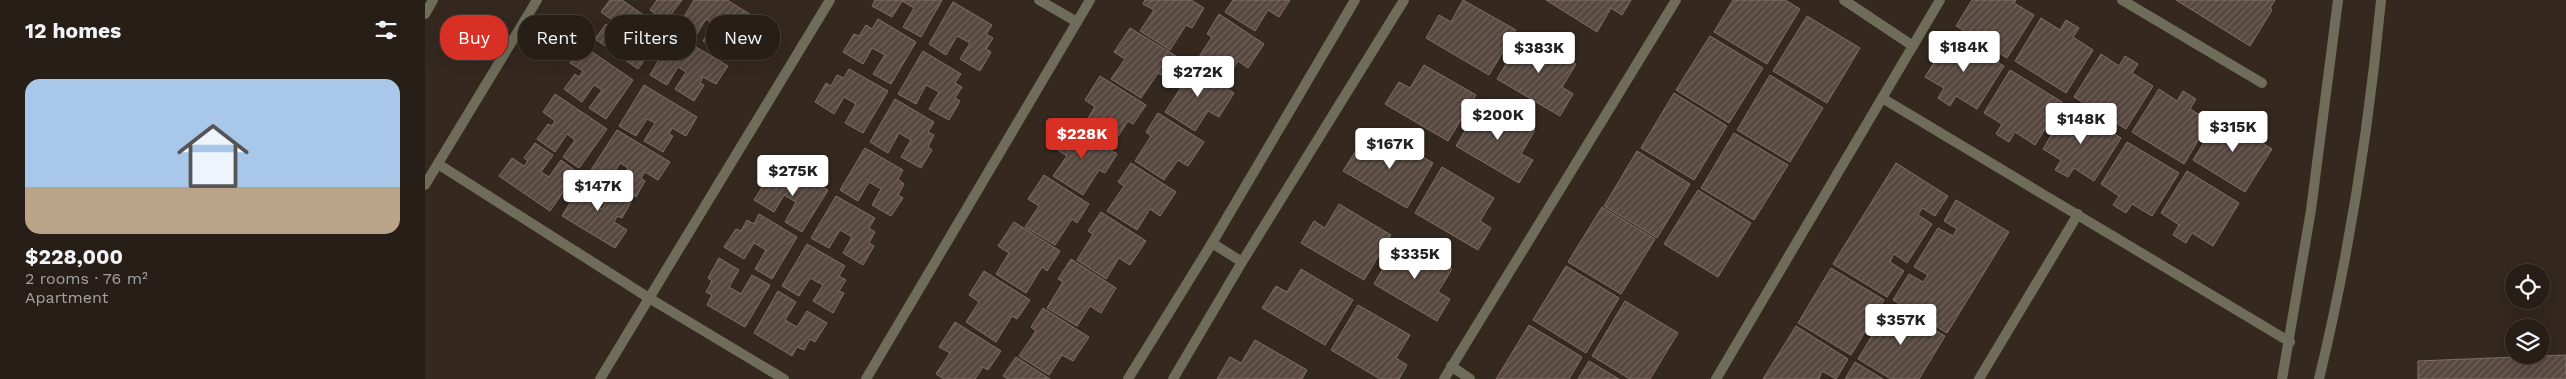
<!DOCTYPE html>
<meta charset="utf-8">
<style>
body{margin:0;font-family:"Work Sans",sans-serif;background:#332b24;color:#f1f3f6;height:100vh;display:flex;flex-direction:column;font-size:19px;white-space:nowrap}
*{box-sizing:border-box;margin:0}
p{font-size:16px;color:#a4a2a1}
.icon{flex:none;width:28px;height:28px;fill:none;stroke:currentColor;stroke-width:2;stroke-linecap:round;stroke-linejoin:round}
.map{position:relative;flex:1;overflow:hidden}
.panel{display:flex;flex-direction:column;background:#271e17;width:425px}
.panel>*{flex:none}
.top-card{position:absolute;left:15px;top:15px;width:475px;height:45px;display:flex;gap:10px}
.fabs{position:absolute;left:2080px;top:264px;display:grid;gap:10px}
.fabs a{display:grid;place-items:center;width:45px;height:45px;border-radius:50%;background:#271e17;box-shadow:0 5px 20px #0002,0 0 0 1px #433c36;font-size:25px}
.price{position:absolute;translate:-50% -42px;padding:0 11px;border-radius:5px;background:#fff;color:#222;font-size:16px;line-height:32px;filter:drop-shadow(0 1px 2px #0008)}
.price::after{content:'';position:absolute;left:50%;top:30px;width:15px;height:11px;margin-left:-8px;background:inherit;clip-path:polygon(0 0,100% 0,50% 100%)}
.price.active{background:#d93025;color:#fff}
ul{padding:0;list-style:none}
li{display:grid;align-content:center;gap:10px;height:265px;padding:0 25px}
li+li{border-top:1px solid #433c36}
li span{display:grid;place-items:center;height:155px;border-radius:15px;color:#555}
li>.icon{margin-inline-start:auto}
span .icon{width:90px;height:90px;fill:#fffc;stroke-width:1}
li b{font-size:21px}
h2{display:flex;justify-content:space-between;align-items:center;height:60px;padding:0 25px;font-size:21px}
.tag{padding:0 18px;border-radius:20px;background:#271e17;box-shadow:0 5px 20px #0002,0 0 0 1px #433c36;font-size:18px;line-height:45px}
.tag.active{background:#d93025;color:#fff}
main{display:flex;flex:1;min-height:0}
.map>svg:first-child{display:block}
.building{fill:url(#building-hatch);stroke:#806f67}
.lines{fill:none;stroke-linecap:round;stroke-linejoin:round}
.street{stroke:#6f6d5a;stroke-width:10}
</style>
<main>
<section class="panel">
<h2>12 homes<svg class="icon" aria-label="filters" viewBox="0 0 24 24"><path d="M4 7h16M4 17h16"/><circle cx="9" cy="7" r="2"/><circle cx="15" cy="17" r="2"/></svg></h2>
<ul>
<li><span style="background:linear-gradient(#a9c7e8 70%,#b9a48a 0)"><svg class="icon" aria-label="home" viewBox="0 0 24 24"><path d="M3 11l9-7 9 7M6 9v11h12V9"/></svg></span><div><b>$228,000</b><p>2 rooms · 76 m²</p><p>Apartment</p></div></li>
</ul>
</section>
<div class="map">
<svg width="2141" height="379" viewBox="0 0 2141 379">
<defs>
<pattern id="building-hatch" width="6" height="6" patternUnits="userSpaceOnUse" patternTransform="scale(1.25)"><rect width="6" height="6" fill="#574840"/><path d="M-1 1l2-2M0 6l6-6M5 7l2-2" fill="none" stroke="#6f625b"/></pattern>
</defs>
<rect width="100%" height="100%" fill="#34281f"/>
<g class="building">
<path d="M185,0H197L240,30L213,69L196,57L208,40L200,35L188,51L170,39L181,24L184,27L189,21L176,12Z"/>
<path d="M232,0H257L241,21L225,10Z"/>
<path d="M269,0H302L331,18L320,37L306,29L303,35L307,37L297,53L278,41L289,24L281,19L270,37L253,27Z"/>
<path d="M450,0H517L496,37L478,27L489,8L477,1L467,17L447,6Z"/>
<path d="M720,0H766L779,8L767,28L761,25L745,50L715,31L729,10L718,4Z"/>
<path d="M808,0H865L854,17L843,10L830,31L800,12Z"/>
<path d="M1038,0L1091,30L1064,75L1001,38L1014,15L1026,22Z"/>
<path d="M1121,0H1206L1197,15L1186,8L1172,32Z"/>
<path d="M1308,0H1360L1375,9L1342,64L1289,32Z"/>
<path d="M1547,0H1591L1589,3L1609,15L1582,58L1531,26Z"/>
<path d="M1751,0H1850L1845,8L1847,10L1825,46Z"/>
<path d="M528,2L567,25L561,34L568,38L561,49L566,52L555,71L535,59L545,43L532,36L521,55L504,44Z"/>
<path d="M794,14L839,44L823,68L813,61L800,82L770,63L787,37L782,34Z"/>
<path d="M1382,16L1435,48L1402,103L1348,71Z"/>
<path d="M1616,18L1635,30L1641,20L1654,28L1648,37L1668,50L1641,93L1590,61Z"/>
<path d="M453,19L491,42L466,84L448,74L460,55L447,48L438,64L418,52L429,34L434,36L441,25L447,29Z"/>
<path d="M705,28L751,56L738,76L733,73L716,98L686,79L700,59L689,52Z"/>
<path d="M249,34L303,66L291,84L278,77L275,83L279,85L269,101L250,89L261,72L253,67L242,85L225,75Z"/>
<path d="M1099,34L1151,64L1137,87L1148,94L1135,116L1072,79Z"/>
<path d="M1527,34L1579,66L1552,109L1531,96L1525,106L1513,98L1519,88L1500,77Z"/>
<path d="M1285,36L1338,68L1304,123L1251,90Z"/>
<path d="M157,45L208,80L181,119L164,108L177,90L169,85L157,102L139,89L150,74L154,77L158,71L145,63Z"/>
<path d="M498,51L536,74L530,83L537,87L530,98L535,101L524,120L504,109L514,92L501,85L491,104L473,94Z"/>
<path d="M1676,54L1694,66L1700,56L1713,64L1707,73L1728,86L1701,129L1649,97Z"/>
<path d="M764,64L809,93L794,117L783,111L770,131L740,112L757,86L751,83Z"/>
<path d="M999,65L1051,95L1023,141L960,104L974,82L985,88Z"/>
<path d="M424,69L463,91L438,133L420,123L431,104L419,97L409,114L390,102L401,83L406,86L412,75L419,78Z"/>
<path d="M1585,70L1637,102L1610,145L1590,132L1584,142L1571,134L1577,124L1559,113Z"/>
<path d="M1345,75L1398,108L1365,162L1312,130Z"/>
<path d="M675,76L721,105L708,124L703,121L686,147L657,128L670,107L660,100Z"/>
<path d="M219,85L272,117L261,136L247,128L244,134L248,136L238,152L219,141L230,123L222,119L211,136L194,126Z"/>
<path d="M1734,89L1752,101L1758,91L1771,99L1765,109L1785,121L1759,164L1707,132Z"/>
<path d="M1249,93L1302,126L1269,180L1216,148Z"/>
<path d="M130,94L182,129L154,168L138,157L150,140L142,134L130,152L112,139L123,124L127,126L130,121L118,112Z"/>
<path d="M470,99L509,122L503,132L509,135L503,147L507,150L496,168L476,157L486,140L474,133L463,153L445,142Z"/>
<path d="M1058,100L1110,130L1096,154L1108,160L1094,183L1031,146Z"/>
<path d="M1644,106L1696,138L1669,181L1649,168L1643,177L1630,170L1636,160L1618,149Z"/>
<path d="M733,113L779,142L763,166L753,160L739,180L710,161L726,136L721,132Z"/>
<path d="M1795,117L1814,129L1819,119L1832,127L1826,136L1847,149L1820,192L1768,160Z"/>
<path d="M647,125L692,154L680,173L674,170L658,195L628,176L642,156L631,149Z"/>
<path d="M192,130L245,162L233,180L220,172L216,178L220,181L211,197L192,186L203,168L195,163L184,181L166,170Z"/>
<path d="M957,132L1008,163L982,208L918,171L932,149L943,156Z"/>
<path d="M1309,133L1363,165L1329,220L1276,188Z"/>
<path d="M1702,142L1754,173L1727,216L1707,204L1701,213L1688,205L1694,196L1676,184Z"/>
<path d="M110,143L128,155L116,172L124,177L136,160L152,172L125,211L74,176L87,158L99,166L103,161L99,158Z"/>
<path d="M440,148L478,170L473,179L479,184L473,195L478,198L466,216L447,205L456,189L444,182L433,201L415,190Z"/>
<path d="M1212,151L1265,184L1232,238L1179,206Z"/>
<path d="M706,163L751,192L735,216L725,209L712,230L682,211L699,186L693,182Z"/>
<path d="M1471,163L1523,196L1510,216L1497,208L1493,215L1507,224L1482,263L1469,254L1465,262L1479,271L1462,297L1408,264Z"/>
<path d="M364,167L403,190L377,232L360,222L371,202L359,195L349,212L329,200L341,181L346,184L352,173L359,176Z"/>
<path d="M1017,167L1069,198L1055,221L1066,228L1053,250L990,213Z"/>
<path d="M1762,171L1814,203L1788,246L1767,233L1761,243L1748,235L1754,225L1736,213Z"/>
<path d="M162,175L179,186L169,204L177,209L187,191L206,202L197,218L192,216L189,222L202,230L190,248L137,216Z"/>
<path d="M619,175L664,204L652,223L647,219L630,245L600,227L614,206L603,199Z"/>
<path d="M1273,190L1326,223L1293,277L1239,244Z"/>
<path d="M411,196L450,218L444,228L450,232L444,243L449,246L438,265L418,253L427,237L415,230L404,248L386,238Z"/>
<path d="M1531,200L1584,232L1522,333L1468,300L1484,274L1498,282L1503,275L1489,267L1513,228L1528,236L1532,229L1519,221Z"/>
<path d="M914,204L966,235L939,280L876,243L889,221L900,228Z"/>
<path d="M1177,207L1230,239L1196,294L1143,262Z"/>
<path d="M676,212L721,241L705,265L694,258L681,279L652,260L668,234L663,231Z"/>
<path d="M334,214L372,237L347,279L330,269L341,250L329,243L319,259L299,247L311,229L316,231L322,220L329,224Z"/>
<path d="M589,222L635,251L622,271L617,267L601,293L571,274L584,253L573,246Z"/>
<path d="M975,239L1027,269L1013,292L1025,299L1012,321L949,284Z"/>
<path d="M382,244L420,266L414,276L421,280L414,291L419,293L408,313L388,301L398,285L385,278L374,296L357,286Z"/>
<path d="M294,258L314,270L304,287L316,294L327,275L345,285L320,327L282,305L287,295L281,292L287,281L283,278Z"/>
<path d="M646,259L691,288L676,313L665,306L652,326L622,308L638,282L633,279Z"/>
<path d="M1141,266L1194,298L1161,353L1108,320Z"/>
<path d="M1406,268L1459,300L1426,355L1373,323Z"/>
<path d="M876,269L928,300L900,345L837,308L851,286L862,292Z"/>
<path d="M559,271L605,300L592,319L587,316L571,342L541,322L554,302L544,295Z"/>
<path d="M353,291L371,302L360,320L372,327L382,311L402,323L390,342L385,339L379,350L372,347L367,356L329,333Z"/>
<path d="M1200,301L1253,333L1225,379H1205L1167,356Z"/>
<path d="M1466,304L1520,336L1494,379H1466L1433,359Z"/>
<path d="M933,305L985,335L971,358L982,365L974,379H955L906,350Z"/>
<path d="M618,308L664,337L648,361L637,355L624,375L594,356L611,331L606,327Z"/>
<path d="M530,322L576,351L563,370L558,367L550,379H519L511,374L525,353L514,347Z"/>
<path d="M1104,325L1157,357L1144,379H1071Z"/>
<path d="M1371,326L1423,359L1411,379L1397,371L1394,379H1338Z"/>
<path d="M830,340L882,370L877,379H792L805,357L816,363Z"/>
<path d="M2141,355V379H1993V361Z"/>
<path d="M591,357L625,379H583L578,376Z"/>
<path d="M1164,361L1194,379H1153Z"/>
<path d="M1430,362L1458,379H1420Z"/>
</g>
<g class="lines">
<g class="street">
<path d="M614,0L652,22"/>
<path d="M1419,0L1488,46"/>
<path d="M1697,0L1837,83"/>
<path d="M0,14L8,0"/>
<path d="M1457,98L1865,342"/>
<path d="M13,164L224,298L359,379"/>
<path d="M0,185L112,0"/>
<path d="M787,243L817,262"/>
<path d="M1026,366L1045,379"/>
<path d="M175,379L405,0"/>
<path d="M441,379L665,0"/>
<path d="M703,379L787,243L930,0"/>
<path d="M748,379L817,262L979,0"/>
<path d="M1019,379L1251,0"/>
<path d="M1291,379L1515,0"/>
<path d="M1554,379L1653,214"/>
<path d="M1857,379L1886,210L1913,0"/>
<path d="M1894,379C1924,255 1944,127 1956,0"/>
</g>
</g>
</svg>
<div class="fabs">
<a><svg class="icon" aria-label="locate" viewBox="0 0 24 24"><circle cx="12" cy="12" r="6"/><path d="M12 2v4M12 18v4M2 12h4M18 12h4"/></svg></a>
<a><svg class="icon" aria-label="layers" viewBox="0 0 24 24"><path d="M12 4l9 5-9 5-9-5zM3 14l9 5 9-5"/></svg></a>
</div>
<b class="price" style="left:1539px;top:73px">$184K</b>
<b class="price" style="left:1114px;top:74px">$383K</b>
<b class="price" style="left:773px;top:98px">$272K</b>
<b class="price" style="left:1073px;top:141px">$200K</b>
<b class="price" style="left:1656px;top:145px">$148K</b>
<b class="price" style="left:1808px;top:153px">$315K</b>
<b class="price active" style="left:657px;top:160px">$228K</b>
<b class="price" style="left:965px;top:170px">$167K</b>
<b class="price" style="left:368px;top:197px">$275K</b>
<b class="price" style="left:173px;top:212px">$147K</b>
<b class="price" style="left:990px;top:280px">$335K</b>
<b class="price" style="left:1476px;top:346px">$357K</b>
<div class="top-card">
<a class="tag active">Buy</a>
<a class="tag">Rent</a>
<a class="tag">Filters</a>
<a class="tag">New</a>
</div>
</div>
</main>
